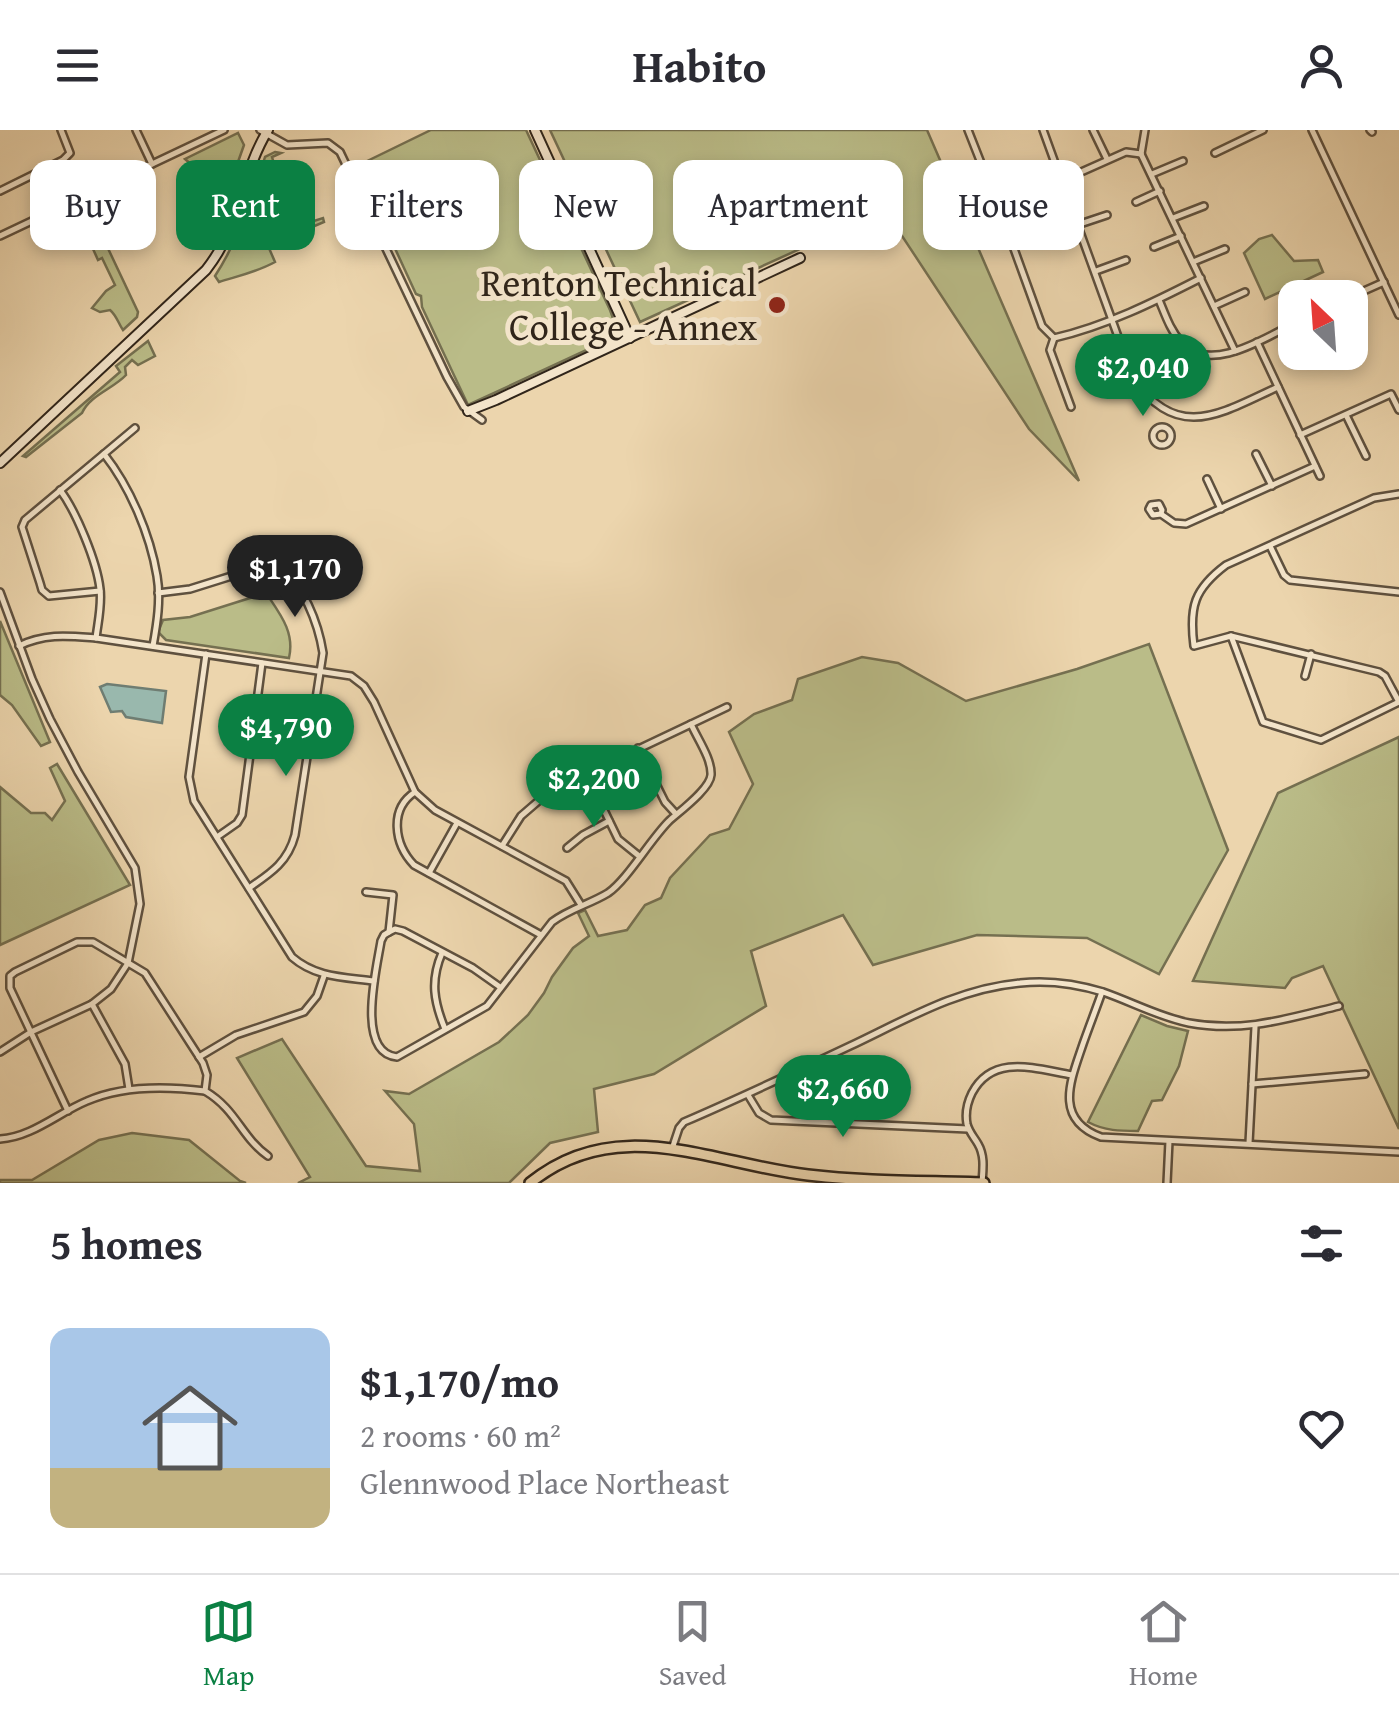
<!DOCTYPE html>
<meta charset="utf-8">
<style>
body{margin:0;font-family:"Gentium Book Plus",serif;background:#f2f2f3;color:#2b2b33;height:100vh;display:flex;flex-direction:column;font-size:38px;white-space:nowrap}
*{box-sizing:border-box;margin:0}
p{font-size:32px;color:#7c7c81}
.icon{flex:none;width:55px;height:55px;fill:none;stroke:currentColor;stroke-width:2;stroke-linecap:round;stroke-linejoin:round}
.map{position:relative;height:1053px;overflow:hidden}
.side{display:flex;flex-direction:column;background:#fff;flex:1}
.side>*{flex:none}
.guide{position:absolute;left:30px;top:30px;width:1340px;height:90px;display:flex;gap:20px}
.needle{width:65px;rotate:335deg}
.controls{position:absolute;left:1278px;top:150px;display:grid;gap:20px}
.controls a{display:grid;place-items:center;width:90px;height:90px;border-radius:20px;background:#fff;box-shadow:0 5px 15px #0003;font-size:50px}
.price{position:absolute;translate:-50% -85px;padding:0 22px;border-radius:35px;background:#0b8043;color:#fff;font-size:32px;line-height:65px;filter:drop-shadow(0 2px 5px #0008)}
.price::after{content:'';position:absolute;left:50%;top:60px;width:30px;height:22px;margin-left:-15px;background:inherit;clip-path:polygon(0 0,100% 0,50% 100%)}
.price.active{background:#222;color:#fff}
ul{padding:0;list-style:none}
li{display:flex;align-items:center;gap:30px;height:250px;padding:0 50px}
li span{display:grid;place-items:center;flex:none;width:280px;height:200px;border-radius:20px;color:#555}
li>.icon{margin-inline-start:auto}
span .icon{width:120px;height:120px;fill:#fffc;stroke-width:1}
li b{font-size:42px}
h2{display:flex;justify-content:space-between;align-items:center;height:120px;padding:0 50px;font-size:42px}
.tag{padding:0 35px;border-radius:20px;background:#fff;box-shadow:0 5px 15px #0003;font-size:35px;line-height:90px}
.tag.active{background:#0b8043;color:#fff}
header{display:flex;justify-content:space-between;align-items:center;height:130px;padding:0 50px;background:#fff;font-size:45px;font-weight:600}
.dock{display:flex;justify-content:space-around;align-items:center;height:140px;border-top:2px solid #e1e1e2;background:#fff;font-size:28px;color:#7c7c81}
.dock a{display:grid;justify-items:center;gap:5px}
.dock .active{color:#0b8043}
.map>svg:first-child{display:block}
.green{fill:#babc88;stroke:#757051;stroke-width:2.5}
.water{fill:#99b8ad;stroke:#6f7d72;stroke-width:2.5}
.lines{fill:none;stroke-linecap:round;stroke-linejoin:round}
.street-casing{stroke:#5f513f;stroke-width:10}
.secondary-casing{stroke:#30251a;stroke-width:12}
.primary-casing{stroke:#30251a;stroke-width:14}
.street{stroke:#f3e4ca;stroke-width:5}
.secondary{stroke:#f3e4ca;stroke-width:8}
.primary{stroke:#ecd5ad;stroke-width:9}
.poi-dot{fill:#8f2418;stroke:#f3e4ca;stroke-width:4}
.labels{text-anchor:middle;stroke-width:10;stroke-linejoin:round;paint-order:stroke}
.poi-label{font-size:38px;fill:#30251a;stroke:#f3e4ca;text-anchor:end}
</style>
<header><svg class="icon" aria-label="menu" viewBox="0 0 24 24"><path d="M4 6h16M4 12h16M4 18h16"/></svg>Habito<svg class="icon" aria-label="person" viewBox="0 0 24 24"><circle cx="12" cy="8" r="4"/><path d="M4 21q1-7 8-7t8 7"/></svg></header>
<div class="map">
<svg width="1399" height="1053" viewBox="0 0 1399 1053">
<rect width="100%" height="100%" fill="#ecd5ad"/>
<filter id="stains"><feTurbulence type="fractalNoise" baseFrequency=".002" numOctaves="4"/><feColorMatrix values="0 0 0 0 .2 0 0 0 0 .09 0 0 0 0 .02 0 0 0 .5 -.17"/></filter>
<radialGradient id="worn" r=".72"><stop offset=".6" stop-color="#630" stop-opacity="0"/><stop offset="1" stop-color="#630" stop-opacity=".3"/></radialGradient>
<g class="green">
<path d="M431,0H526L610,180L619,205L468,275L422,177L421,166L416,164L357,36Z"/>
<path d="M550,0H927L1079,351L1029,299L885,80L640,192Z"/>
<path d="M238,3L244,15L228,60L222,59L224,54L209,42L203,45L185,29Z"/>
<path d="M275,22L281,23L272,27L275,37L265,41L267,47L263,50L270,67L286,60L293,76L305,71L314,91L323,88L324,92L305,100L299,85L262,102L275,132C257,142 238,146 219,152L215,146C239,109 252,69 265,27Z"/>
<path d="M88,76L138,182L137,187L123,200C118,193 117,186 110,180L100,182L92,178L106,161L115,155L102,128L98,130L89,110L78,114L77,82Z"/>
<path d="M1272,105L1294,131L1318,130L1323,142L1265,169L1244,123L1259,109Z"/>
<path d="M148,211L155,226L138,235L132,230L125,237L126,245C113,259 90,265 82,283L26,327L23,326L120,242L116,236Z"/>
<path d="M266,463C280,484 295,502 289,528L166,510L158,502L163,490L190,487Z"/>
<path d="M0,491L50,612L41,616L12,575L0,565Z"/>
<path d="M1149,514L1228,720L1159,844L1087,808L977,805L873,835L843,785L751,821L766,876L654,944L594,959L598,1002L550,1013L509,1053H298L310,1047L237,928L282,909L366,1036L420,1041L414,994L385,961L409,964L499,912L528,885L544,863L552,847L573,818L589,806L578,783L585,780L598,806L627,800L645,775L661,768L670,748L710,705L729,699L753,654L729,602L754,584L792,570L798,549L862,527L898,533L966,571L1077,539Z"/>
<path d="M1399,607V999L1323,836L1292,848L1285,858L1193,851L1278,663Z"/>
<path d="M57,634L130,755L0,815V657L31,683H45L52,690L65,671L50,638Z"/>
<path d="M1141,885L1167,896L1188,901L1179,936L1162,970L1152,971L1138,1001C1120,1001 1105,1001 1088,992Z"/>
<path d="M132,1003L189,1010L240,1051L246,1053H0V1050H32L99,1010Z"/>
</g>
<path class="water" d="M107,554L166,561L162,593L126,587L122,581L111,582L100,557Z"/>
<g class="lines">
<defs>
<g id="street">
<path d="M136,0L152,34"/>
<path d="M260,0L287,15L328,13L340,22L447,247L464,277L482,290"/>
<path d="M968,0L1005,94L1017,100L1013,116L1042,196L1054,208L1050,220L1071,277"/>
<path d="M1043,0L1133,248C1178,313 1221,283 1278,257"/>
<path d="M1093,0L1107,29"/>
<path d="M1312,0L1399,185"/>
<path d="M1370,0L1372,2"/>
<path d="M1215,23L1263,0"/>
<path d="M1141,24L1235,221"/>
<path d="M1141,24L1145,0"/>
<path d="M1152,44L1183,31"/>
<path d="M1061,51L1126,22L1141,24"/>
<path d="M0,61L63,30L70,23L61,0"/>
<path d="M1136,72L1160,61"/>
<path d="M1173,88L1204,76"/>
<path d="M1077,95L1107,85"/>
<path d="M1017,100L1070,79"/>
<path d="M0,106L224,0"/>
<path d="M1154,117L1181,106"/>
<path d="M1193,132L1225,119"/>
<path d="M1096,141L1126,130"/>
<path d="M1348,168L1384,152"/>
<path d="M1350,168L1361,190"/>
<path d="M1159,170C1165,184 1170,200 1181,212C1209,245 1265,208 1295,193"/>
<path d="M1214,176L1245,162"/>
<path d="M1054,208C1106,196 1154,172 1201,148"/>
<path d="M1257,212L1320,346"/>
<path d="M1346,285L1366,326"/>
<circle cx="1162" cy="306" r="9"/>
<path d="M1300,305L1391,264L1399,280"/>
<path d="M104,324C130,357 150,404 157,446C161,469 157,494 153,516"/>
<path d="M1256,324L1272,356"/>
<path d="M1207,349L1221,379"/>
<path d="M60,360C76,381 97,432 100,459C102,475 98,492 96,508"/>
<path d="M1399,364L1374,368L1226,435C1194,459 1189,477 1194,516L1231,506L1263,592L1321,610L1399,572"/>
<path d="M1161,384L1162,380L1159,374L1151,375L1149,379L1153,385L1161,384L1174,393L1186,394L1315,336"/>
<path d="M1270,416L1284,445L1290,450L1399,462"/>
<path d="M100,461L49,466L42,460L40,453L22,397L25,390L135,298"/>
<path d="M0,462L32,549L50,589L78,642L135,738L140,774L128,833L111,859L92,874L31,902L0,922"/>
<path d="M158,463L190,459L273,433H279C303,456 318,491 323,523L295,705C288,732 271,743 249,758"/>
<path d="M1231,506L1379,542L1385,546L1399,572"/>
<path d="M19,516C45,503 69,506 96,508L351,546L364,556L374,572L415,662L435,680L566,751L581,775"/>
<path d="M206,524L189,647L194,671L292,827C316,848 345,847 374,851"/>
<path d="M1305,546L1311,524"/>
<path d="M638,618L665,672L676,684"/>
<path d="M586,643L618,709L639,726"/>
<path d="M415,662C389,679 394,714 414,735L541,805"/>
<path d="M217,707L237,693L242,685L262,533"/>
<path d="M502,716L521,686L550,661L727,577"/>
<path d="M567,718L583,705L609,691"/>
<path d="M429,743L457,693"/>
<path d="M366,762L393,765L389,802L384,805L381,811C377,837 355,923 397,927L487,876L552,792C569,779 590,774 608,763C627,750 650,710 669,691C680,681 710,659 711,645C712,629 697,608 691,594"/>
<path d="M389,802L395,799L403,801L473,838L500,857"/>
<path d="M442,823C430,851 434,872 445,899"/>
<path d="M1102,862C1096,879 1089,897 1083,914C1071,950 1053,989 1101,1007L1399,1022"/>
<path d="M92,874L125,934L129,959"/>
<path d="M199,927L236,905L304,882L317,866L324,846"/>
<path d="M1252,954L1365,944"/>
<path d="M748,965L759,983L771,990L968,999"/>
<path d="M68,981L10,858V846L15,842L77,812H93L145,843L203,933L207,945L205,961C237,980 241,1007 268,1026"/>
<path d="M0,1009C32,1007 58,983 87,971C123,955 166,956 205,961"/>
<path d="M1249,1013L1255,897"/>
<path d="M672,1019L679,998L684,992C740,968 795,942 850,916C905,890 959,858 1020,853C1047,850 1077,854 1103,862C1132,872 1159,887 1189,893C1243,903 1286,889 1339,876"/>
<path d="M982,1053C983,1039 985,1026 978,1014C974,1007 969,1002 967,994C965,983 967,973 972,963C993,923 1036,939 1072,945"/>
<path d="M1167,1053L1169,1011"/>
</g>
<g id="secondary">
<path d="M535,0L630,208"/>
<path d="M468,281L496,270L800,128"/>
<path d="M0,333L206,140C216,127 224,114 230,98C243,65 249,31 268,0"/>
</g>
<path id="primary" d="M530,1053C617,982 712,1034 808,1045C867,1052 925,1051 984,1053"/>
</defs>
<use href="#street" class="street-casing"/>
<use href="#secondary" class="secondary-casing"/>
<use href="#primary" class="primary-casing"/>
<use href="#street" class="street"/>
<use href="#secondary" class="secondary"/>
<use href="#primary" class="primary"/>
</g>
<circle class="poi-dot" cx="777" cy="175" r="10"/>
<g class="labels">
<g class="poi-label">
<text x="757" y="166">Renton Technical<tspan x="757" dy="44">College - Annex</tspan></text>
</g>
</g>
<rect width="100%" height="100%" filter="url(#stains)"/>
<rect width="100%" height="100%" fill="url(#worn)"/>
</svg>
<div class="controls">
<a><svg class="needle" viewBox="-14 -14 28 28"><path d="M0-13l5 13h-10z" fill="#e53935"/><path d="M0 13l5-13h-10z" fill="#7c7c81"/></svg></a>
</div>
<b class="price" style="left:1143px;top:289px">$2,040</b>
<b class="price active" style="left:295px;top:490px">$1,170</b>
<b class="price" style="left:286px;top:649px">$4,790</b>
<b class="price" style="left:594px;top:700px">$2,200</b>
<b class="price" style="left:843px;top:1010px">$2,660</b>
<div class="guide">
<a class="tag">Buy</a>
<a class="tag active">Rent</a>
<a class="tag">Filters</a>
<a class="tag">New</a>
<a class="tag">Apartment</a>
<a class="tag">House</a>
</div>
</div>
<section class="side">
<h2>5 homes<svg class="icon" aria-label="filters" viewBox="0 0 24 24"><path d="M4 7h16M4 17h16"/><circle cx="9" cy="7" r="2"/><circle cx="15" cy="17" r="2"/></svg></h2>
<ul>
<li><span style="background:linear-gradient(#a9c7e8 70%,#c2b280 0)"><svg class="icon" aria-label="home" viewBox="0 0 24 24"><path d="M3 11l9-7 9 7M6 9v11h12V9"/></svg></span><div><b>$1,170/mo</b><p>2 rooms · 60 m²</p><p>Glennwood Place Northeast</p></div><svg class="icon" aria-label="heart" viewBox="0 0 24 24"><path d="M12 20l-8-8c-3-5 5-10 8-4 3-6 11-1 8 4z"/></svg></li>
</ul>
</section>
<nav class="dock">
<a class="active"><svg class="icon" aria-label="map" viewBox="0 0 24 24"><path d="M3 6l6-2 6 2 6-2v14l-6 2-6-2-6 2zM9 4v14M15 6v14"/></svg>Map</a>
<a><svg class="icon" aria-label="saved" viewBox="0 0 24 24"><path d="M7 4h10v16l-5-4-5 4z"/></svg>Saved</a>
<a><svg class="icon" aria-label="home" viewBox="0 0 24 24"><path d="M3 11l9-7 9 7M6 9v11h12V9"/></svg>Home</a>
</nav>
